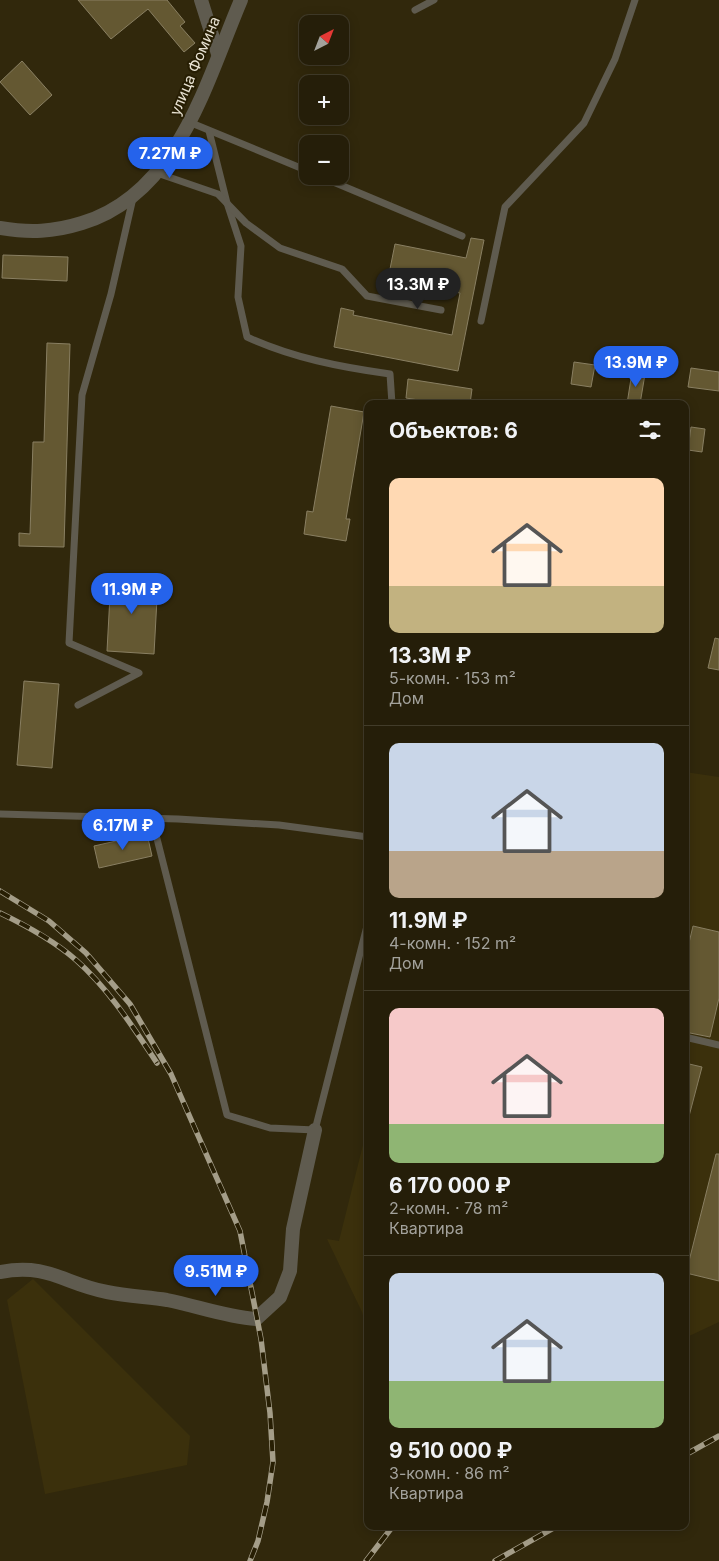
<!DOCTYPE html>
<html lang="ru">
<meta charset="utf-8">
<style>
body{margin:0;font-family:Inter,sans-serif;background:#312b17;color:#f1f3f6;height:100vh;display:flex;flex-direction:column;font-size:19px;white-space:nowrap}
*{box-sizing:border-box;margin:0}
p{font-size:16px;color:#a3a29c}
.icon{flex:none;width:28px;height:28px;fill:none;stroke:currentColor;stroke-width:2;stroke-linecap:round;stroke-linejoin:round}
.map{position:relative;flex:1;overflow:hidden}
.side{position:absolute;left:364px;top:400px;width:325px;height:1130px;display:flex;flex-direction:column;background:#251e09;border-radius:10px;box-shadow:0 2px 12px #0003,0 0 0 1px #423c2a}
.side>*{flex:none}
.needle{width:32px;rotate:42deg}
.fabs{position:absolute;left:299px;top:15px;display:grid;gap:10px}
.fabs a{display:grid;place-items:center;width:50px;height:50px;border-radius:10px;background:#251e09;box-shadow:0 2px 12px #0003,0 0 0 1px #423c2a;font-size:25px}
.price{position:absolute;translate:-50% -42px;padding:0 11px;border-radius:18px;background:#2563eb;color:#fff;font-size:16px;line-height:32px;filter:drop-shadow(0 1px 2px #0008)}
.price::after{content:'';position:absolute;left:50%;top:30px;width:15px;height:11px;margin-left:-8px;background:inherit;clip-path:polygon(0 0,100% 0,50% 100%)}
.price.active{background:#222;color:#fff}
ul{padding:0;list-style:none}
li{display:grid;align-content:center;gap:10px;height:265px;padding:0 25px}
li+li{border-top:1px solid #423c2a}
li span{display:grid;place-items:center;height:155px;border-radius:10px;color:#555}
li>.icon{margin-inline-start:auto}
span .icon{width:90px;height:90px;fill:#fffc;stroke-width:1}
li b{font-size:21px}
h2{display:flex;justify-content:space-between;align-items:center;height:60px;padding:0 25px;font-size:21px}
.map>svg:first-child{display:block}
.built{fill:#3b300c}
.building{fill:#645832;stroke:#897f62}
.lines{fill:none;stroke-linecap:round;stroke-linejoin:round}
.service{stroke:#5f5b4f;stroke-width:7}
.minor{stroke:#5f5b4f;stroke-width:14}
.tertiary{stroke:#5f5b4f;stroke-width:14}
.rail-casing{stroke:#a49d88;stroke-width:5.5}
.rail{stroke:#271e03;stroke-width:4;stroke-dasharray:11;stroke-linecap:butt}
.labels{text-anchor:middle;stroke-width:4;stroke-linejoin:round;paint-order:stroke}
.street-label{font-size:15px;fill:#e7e1d1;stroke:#271e03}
</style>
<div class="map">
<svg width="719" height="1561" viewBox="0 0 719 1561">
<rect width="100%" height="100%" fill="#31280c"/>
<g class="built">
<path d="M685,772L719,777V1322L685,1338Z"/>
<path d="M367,1129V1331L362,1312L327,1239L339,1241Z"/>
<path d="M33,1279L190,1436L187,1465L45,1494L7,1300Z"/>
</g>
<g class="building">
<path d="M78,0H167L185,22L180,26L195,43L184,52L148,9L111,39Z"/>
<path d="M22,61L52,95L30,115L0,82Z"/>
<path d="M471,238L484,240L458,371L334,347L341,308L354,311L353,315L452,335L460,293L388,279L395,244L466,258Z"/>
<path d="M3,255L68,257L67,281L2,278Z"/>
<path d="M47,343L70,344L64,547L19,546V533L30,534L33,442H44Z"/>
<path d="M574,362L595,365L591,387L571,384Z"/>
<path d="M691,368L719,372V391L688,387Z"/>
<path d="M632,372L645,374L640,404H627Z"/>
<path d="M408,379L472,389L470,404H444L406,398Z"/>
<path d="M331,406L364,412L346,519H350L346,541L304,534L307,511L313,512Z"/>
<path d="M691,427L705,429L702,452L688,450Z"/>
<path d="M111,577L158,580L154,654L107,651Z"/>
<path d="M715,638L719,639V670L708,668Z"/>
<path d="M24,681L59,684L52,768L17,765Z"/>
<path d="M147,834L152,856L99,868L94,846Z"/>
<path d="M693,926L719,932V998L710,1037L685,1032V960Z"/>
<path d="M685,1063L702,1067L688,1120L685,1119Z"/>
<path d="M716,1154H719V1281L686,1273Z"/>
</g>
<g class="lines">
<g class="service">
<path d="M415,10L434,0"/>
<path d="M189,122L308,171"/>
<path d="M209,131L227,203L241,246L238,297L247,337C293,358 340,367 390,374L392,404"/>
<path d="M157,173L218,194L246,223L280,248L342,269L367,296L441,310"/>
<path d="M319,176L462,236"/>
<path d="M481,321L505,207L584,123L615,59L635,0"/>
<path d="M78,705L139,673L69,643L82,395L111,294L133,198"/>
<path d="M0,814L178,819L279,825L368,837"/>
<path d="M152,819L227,1115L270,1128L315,1130L368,922"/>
<path d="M685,1037L719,1045"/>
</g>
<g class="minor">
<path d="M201,0L218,54"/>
<path d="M0,1272C49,1263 64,1284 107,1292C127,1296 147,1297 167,1300C197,1306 226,1317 256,1319L280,1297L290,1271L293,1229L315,1130"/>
</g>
<path class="tertiary" d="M0,228C30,233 53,232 82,223C178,194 206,82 241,0"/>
<defs>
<g id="rail">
<path d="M0,891L49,921L86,953L130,1004L171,1074L240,1231L261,1339L270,1413L273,1462L267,1502L258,1541L250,1561"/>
<path d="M0,913C27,926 53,940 76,960C108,988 133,1027 157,1063"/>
<path d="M685,1455L719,1436"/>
<path d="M366,1561L393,1526"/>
<path d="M495,1561L557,1526"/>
</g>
</defs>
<use href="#rail" class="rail-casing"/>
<use href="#rail" class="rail"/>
</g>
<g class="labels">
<g class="street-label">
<text transform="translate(195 66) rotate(-67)" y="5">улица Фомина</text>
</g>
</g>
</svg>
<div class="fabs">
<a><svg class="needle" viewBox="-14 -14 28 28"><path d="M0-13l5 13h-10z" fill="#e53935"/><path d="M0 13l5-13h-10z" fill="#a3a29c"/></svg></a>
<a>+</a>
<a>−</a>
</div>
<b class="price" style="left:170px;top:179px">7.27M ₽</b>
<b class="price active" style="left:418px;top:310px">13.3M ₽</b>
<b class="price" style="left:636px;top:388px">13.9M ₽</b>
<b class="price" style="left:132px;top:615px">11.9M ₽</b>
<b class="price" style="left:123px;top:851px">6.17M ₽</b>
<b class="price" style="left:216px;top:1297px">9.51M ₽</b>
<section class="side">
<h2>Объектов: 6<svg class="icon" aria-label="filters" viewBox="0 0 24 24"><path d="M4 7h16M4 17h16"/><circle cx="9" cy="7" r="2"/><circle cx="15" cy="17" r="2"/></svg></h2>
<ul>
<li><span style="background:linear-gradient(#ffd9b3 70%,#c2b280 0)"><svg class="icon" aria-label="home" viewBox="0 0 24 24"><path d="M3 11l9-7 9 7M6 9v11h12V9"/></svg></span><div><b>13.3M ₽</b><p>5-комн. · 153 m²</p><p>Дом</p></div></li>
<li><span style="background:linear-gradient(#c9d6e8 70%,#b9a48a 0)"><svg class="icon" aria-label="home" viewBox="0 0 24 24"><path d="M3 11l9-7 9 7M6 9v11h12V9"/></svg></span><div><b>11.9M ₽</b><p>4-комн. · 152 m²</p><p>Дом</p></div></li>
<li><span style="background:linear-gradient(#f6c9c9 75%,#8fb573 0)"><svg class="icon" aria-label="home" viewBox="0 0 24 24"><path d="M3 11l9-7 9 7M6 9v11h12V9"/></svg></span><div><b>6 170 000 ₽</b><p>2-комн. · 78 m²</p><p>Квартира</p></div></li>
<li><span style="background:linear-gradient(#c9d6e8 70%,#8fb573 0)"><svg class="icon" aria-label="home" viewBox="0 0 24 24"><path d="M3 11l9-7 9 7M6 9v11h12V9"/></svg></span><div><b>9 510 000 ₽</b><p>3-комн. · 86 m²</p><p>Квартира</p></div></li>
</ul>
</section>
</div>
